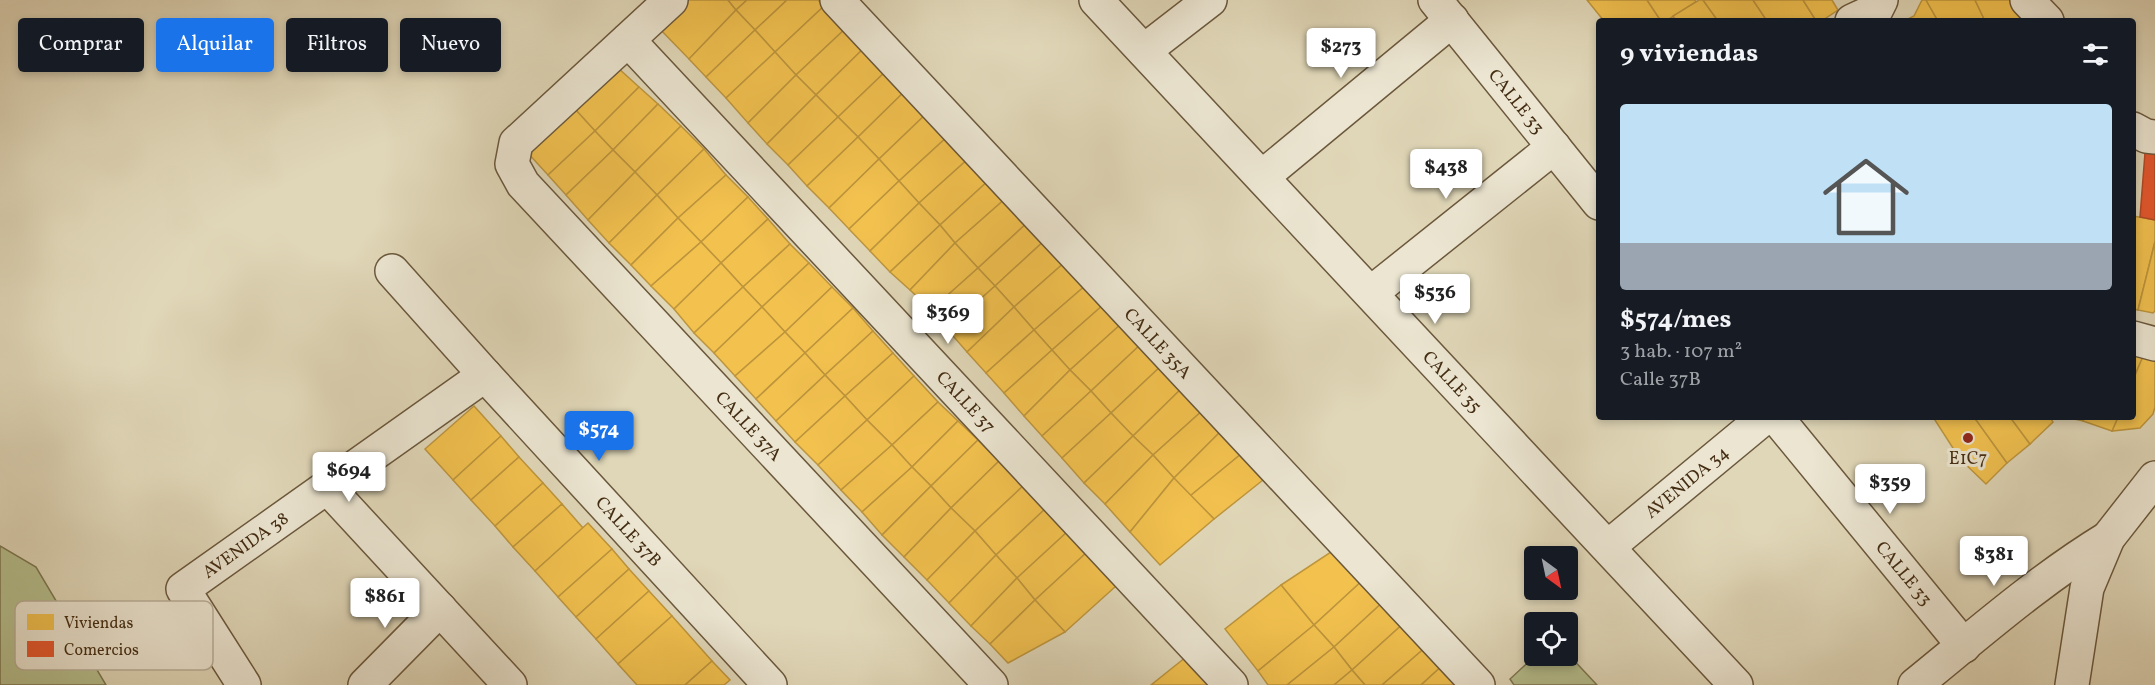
<!DOCTYPE html>
<html lang="es">
<meta charset="utf-8">
<style>
body{margin:0;font-family:Vollkorn,serif;background:#20242c;color:#f1f3f6;height:100vh;display:flex;flex-direction:column;font-size:22px;white-space:nowrap}
*{box-sizing:border-box;margin:0}
p{font-size:20px;color:#9ea1a6}
.icon{flex:none;width:33px;height:33px;fill:none;stroke:currentColor;stroke-width:2;stroke-linecap:round;stroke-linejoin:round}
.map{position:relative;flex:1;overflow:hidden}
.drawer{position:absolute;left:1596px;top:18px;width:540px;height:402px;display:flex;flex-direction:column;background:#171b24;border-radius:6px;box-shadow:0 3px 9px #0003}
.drawer>*{flex:none}
.guide{position:absolute;left:18px;top:18px;width:570px;height:54px;display:flex;gap:12px}
.needle{width:39px;rotate:147deg}
.fabs{position:absolute;left:1524px;top:546px;display:grid;gap:12px}
.fabs a{display:grid;place-items:center;width:54px;height:54px;border-radius:6px;background:#171b24;box-shadow:0 3px 9px #0003;font-size:30px}
.price{position:absolute;translate:-50% -51px;padding:0 14px;border-radius:6px;background:#fff;color:#222;font-size:20px;line-height:39px;filter:drop-shadow(0 2px 3px #0008)}
.price::after{content:'';position:absolute;left:50%;top:36px;width:18px;height:14px;margin-left:-9px;background:inherit;clip-path:polygon(0 0,100% 0,50% 100%)}
.price.selected{background:#1a73e8;color:#fff}
ul{padding:0;list-style:none}
li{display:grid;align-content:center;gap:12px;height:318px;padding:0 24px}
li span{display:grid;place-items:center;height:186px;border-radius:6px;color:#555}
li>.icon{margin-inline-start:auto}
span .icon{width:108px;height:108px;fill:#fffc;stroke-width:1}
li b{font-size:26px}
h2{display:flex;justify-content:space-between;align-items:center;height:72px;padding:0 24px;font-size:26px}
.pill{padding:0 21px;border-radius:6px;background:#171b24;box-shadow:0 3px 9px #0003;font-size:21px;line-height:54px}
.pill.selected{background:#1a73e8;color:#fff}
.map>svg:first-child{display:block}
.green{fill:#b5be8d;stroke:#7c7650;stroke-width:1.5}
.homes{fill:#f2c14e;stroke:#be953c;stroke-width:1.5}
.shops{fill:#e4572e;stroke:#b44a26;stroke-width:1.5}
.lines{fill:none;stroke-linecap:round;stroke-linejoin:round}
.minor-casing{stroke:#6b583c;stroke-width:36}
.minor{stroke:#ebe5d1;stroke-width:33}
.poi-dot{fill:#8f2418;stroke:#ebe5d1;stroke-width:2}
.labels{text-anchor:middle;stroke-width:6;stroke-linejoin:round;paint-order:stroke}
.street-label{font-size:18px;fill:#442d13;stroke:#ebe5d1}
.poi-label{font-size:18px;fill:#442d13;stroke:#ebe5d1}
.key{fill:#ebe5d1;stroke:#b9ae98;stroke-width:1.5}
.key-label{font-size:16px;fill:#442d13}
</style>
<div class="map">
<svg width="2155" height="685" viewBox="0 0 2155 685">
<rect width="100%" height="100%" fill="#e0d7b8"/>
<filter id="stains"><feTurbulence type="fractalNoise" baseFrequency=".00333" numOctaves="4"/><feColorMatrix values="0 0 0 0 .2 0 0 0 0 .09 0 0 0 0 .02 0 0 0 .5 -.17"/></filter>
<radialGradient id="worn" r=".72"><stop offset=".6" stop-color="#630" stop-opacity="0"/><stop offset="1" stop-color="#630" stop-opacity=".3"/></radialGradient>
<g class="green">
<path d="M0,546L36,567L106,685H0Z"/>
<path d="M1568,654L1597,685H1514L1510,679L1535,656Z"/>
</g>
<g class="homes">
<path d="M688,0H728L736,10L689,59L657,26Z"/>
<path d="M728,0H747L736,10Z"/>
<path d="M747,0H787L755,30L736,10Z"/>
<path d="M787,0H818L824,6L775,52L755,30Z"/>
<path d="M1587,0H1647L1661,21H1604Z"/>
<path d="M1647,0H1695L1696,2L1666,21H1661Z"/>
<path d="M1699,0H1703L1718,21H1676L1673,16Z"/>
<path d="M1703,0H1753L1767,21H1718Z"/>
<path d="M1753,0H1803L1815,19L1812,21H1767Z"/>
<path d="M1803,0H1832L1838,10L1823,20L1815,19Z"/>
<path d="M1922,0H1926L1938,21H1904L1914,16Z"/>
<path d="M1926,0H1975L1985,21H1938Z"/>
<path d="M1975,0H2024L2038,21H1985Z"/>
<path d="M824,6L846,28L796,75L775,52Z"/>
<path d="M736,10L755,30L706,77L689,59Z"/>
<path d="M846,28L865,47L816,95L796,75Z"/>
<path d="M755,30L775,52L726,98L706,77Z"/>
<path d="M865,47L887,70L838,117L816,95Z"/>
<path d="M775,52L796,75L748,123L726,98Z"/>
<path d="M617,67L639,87L595,131L574,108Z"/>
<path d="M887,70L906,90L858,137L838,117Z"/>
<path d="M796,75L816,95L767,144L748,123Z"/>
<path d="M639,87L658,104L613,150L595,131Z"/>
<path d="M906,90L927,113L879,159L858,137Z"/>
<path d="M816,95L838,117L788,165L767,144Z"/>
<path d="M658,104L681,126L635,172L613,150Z"/>
<path d="M574,108L595,131L548,175L526,151Z"/>
<path d="M927,113L948,136L899,181L879,159Z"/>
<path d="M838,117L858,137L807,186L788,165Z"/>
<path d="M681,126L704,149L657,195L635,172Z"/>
<path d="M595,131L613,150L566,195L548,175Z"/>
<path d="M948,136L969,158L919,203L899,181Z"/>
<path d="M858,137L879,159L829,208L807,186Z"/>
<path d="M704,149L726,175L678,218L657,195Z"/>
<path d="M613,150L635,172L588,220L566,195Z"/>
<path d="M969,158L989,180L940,225L919,203Z"/>
<path d="M879,159L899,181L849,229L829,208Z"/>
<path d="M635,172L657,195L609,243L588,220Z"/>
<path d="M726,175L748,197L701,242L678,218Z"/>
<path d="M989,180L1006,198L955,243L940,225Z"/>
<path d="M899,181L919,203L870,251L849,229Z"/>
<path d="M657,195L678,218L631,265L609,243Z"/>
<path d="M748,197L768,219L721,263L701,242Z"/>
<path d="M1006,198L1028,222L978,268L955,243Z"/>
<path d="M919,203L940,225L890,272L870,251Z"/>
<path d="M2133,216L2155,220V241L2138,310L2133,309Z"/>
<path d="M678,218L701,242L651,286L631,265Z"/>
<path d="M768,219L790,244L743,287L721,263Z"/>
<path d="M1028,222L1045,240L995,286L978,268Z"/>
<path d="M940,225L955,243L910,290L890,272Z"/>
<path d="M1045,240L1065,262L1014,307L995,286Z"/>
<path d="M701,242L721,263L674,309L651,286Z"/>
<path d="M2155,242V311L2153,313L2138,310Z"/>
<path d="M955,243L978,268L931,310L910,290Z"/>
<path d="M790,244L809,263L762,307L743,287Z"/>
<path d="M1065,262L1086,285L1034,330L1014,307Z"/>
<path d="M721,263L743,287L694,333L674,309Z"/>
<path d="M809,263L832,287L785,332L762,307Z"/>
<path d="M978,268L995,286L947,329L931,310Z"/>
<path d="M1086,285L1103,305L1052,350L1034,330Z"/>
<path d="M995,286L1014,307L967,352L947,329Z"/>
<path d="M743,287L762,307L714,353L694,333Z"/>
<path d="M832,287L853,308L805,353L785,332Z"/>
<path d="M1103,305L1121,324L1070,370L1052,350Z"/>
<path d="M762,307L785,332L735,376L714,353Z"/>
<path d="M1014,307L1034,330L986,373L967,352Z"/>
<path d="M853,308L873,331L825,375L805,353Z"/>
<path d="M1121,324L1141,344L1091,391L1070,370Z"/>
<path d="M1034,330L1052,350L1004,393L986,373Z"/>
<path d="M873,331L893,353L845,396L825,375Z"/>
<path d="M785,332L805,353L756,399L735,376Z"/>
<path d="M1141,344L1161,366L1111,413L1091,391Z"/>
<path d="M2133,349L2144,354L2133,380Z"/>
<path d="M1052,350L1070,370L1024,416L1004,393Z"/>
<path d="M805,353L825,375L776,421L756,399Z"/>
<path d="M893,353L914,376L867,420L845,396Z"/>
<path d="M2144,354L2155,360V407L2153,414L2140,428L2112,431L2118,417H2133V380Z"/>
<path d="M1161,366L1182,388L1133,436L1111,413Z"/>
<path d="M1070,370L1091,391L1042,436L1024,416Z"/>
<path d="M825,375L845,396L795,442L776,421Z"/>
<path d="M914,376L938,402L892,445L867,420Z"/>
<path d="M1182,388L1203,410L1153,455L1133,436Z"/>
<path d="M1091,391L1111,413L1062,458L1042,436Z"/>
<path d="M845,396L867,420L818,465L795,442Z"/>
<path d="M938,402L958,421L912,467L892,445Z"/>
<path d="M474,406L501,436L453,480L425,449Z"/>
<path d="M1203,410L1221,431L1174,478L1153,455Z"/>
<path d="M1111,413L1133,436L1084,483L1062,458Z"/>
<path d="M1933,417H1974L2007,463L1986,484L1960,459Z"/>
<path d="M1974,417H2010L2030,444L2007,463Z"/>
<path d="M2010,417H2050L2053,422L2030,444Z"/>
<path d="M2065,417H2085L2083,421Z"/>
<path d="M2085,417H2118L2112,431L2083,421Z"/>
<path d="M867,420L892,445L841,490L818,465Z"/>
<path d="M958,421L978,440L931,486L912,467Z"/>
<path d="M1221,431L1241,454L1190,496L1179,486L1174,478Z"/>
<path d="M501,436L519,457L471,500L453,480Z"/>
<path d="M1133,436L1153,455L1105,504L1084,483Z"/>
<path d="M978,440L999,461L951,508L931,486Z"/>
<path d="M892,445L912,467L862,512L841,490Z"/>
<path d="M1241,454L1263,480L1214,519L1190,496Z"/>
<path d="M1153,455L1174,478L1130,532L1105,504Z"/>
<path d="M519,457L543,483L495,526L471,500Z"/>
<path d="M999,461L1023,486L975,531L951,508Z"/>
<path d="M912,467L931,486L882,535L862,512Z"/>
<path d="M1174,478L1214,519L1160,565L1130,532Z"/>
<path d="M543,483L562,504L513,547L495,526Z"/>
<path d="M931,486L951,508L904,557L882,535Z"/>
<path d="M1023,486L1045,509L996,555L975,531Z"/>
<path d="M562,504L583,528L535,571L513,547Z"/>
<path d="M951,508L975,531L927,580L904,557Z"/>
<path d="M1045,509L1067,532L1017,578L996,555Z"/>
<path d="M588,523L612,549L558,597L535,571Z"/>
<path d="M975,531L996,555L949,603L927,580Z"/>
<path d="M1067,532L1086,553L1035,600L1017,578Z"/>
<path d="M1337,548L1364,579L1314,625L1281,585Z"/>
<path d="M612,549L629,569L576,617L558,597Z"/>
<path d="M1086,553L1116,586L1065,632L1035,600Z"/>
<path d="M996,555L1017,578L971,626L949,603Z"/>
<path d="M629,569L649,591L596,639L576,617Z"/>
<path d="M1017,578L1035,600L990,644L971,626Z"/>
<path d="M1364,579L1384,601L1334,647L1314,625Z"/>
<path d="M1281,585L1314,625L1258,671L1225,629Z"/>
<path d="M649,591L672,616L618,664L596,639Z"/>
<path d="M1035,600L1065,632L1008,663L990,644Z"/>
<path d="M1384,601L1405,622L1352,670L1334,647Z"/>
<path d="M672,616L712,661L685,685H637L618,664Z"/>
<path d="M1405,622L1427,646L1382,685H1365L1352,670Z"/>
<path d="M1314,625L1334,647L1287,685H1268L1258,671Z"/>
<path d="M1427,646L1444,664L1421,685H1382Z"/>
<path d="M1334,647L1352,670L1334,685H1287Z"/>
<path d="M1186,657L1208,685H1151Z"/>
<path d="M712,661L730,680L724,685H685Z"/>
<path d="M1444,664L1462,685H1421Z"/>
<path d="M1352,670L1365,685H1334Z"/>
</g>
<path class="shops" d="M2145,153H2155V220L2140,217Z"/>
<g class="lines">
<defs>
<g id="minor">
<path id="s1" d="M671,0L516,143L512,164L523,184L991,685"/>
<path id="s2" d="M837,0L1478,685"/>
<path id="s3" d="M1096,0L1736,685"/>
<path id="s4" d="M1435,0L1599,203"/>
<path d="M2027,0L2047,21"/>
<path d="M1852,21L1876,10L1881,0"/>
<path id="s5" d="M628,40L1231,685"/>
<path d="M1144,51L1210,0"/>
<path d="M2133,129L2146,136L2155,137"/>
<path d="M1262,177L1452,20"/>
<path id="s6" d="M392,271L485,375L770,685"/>
<path d="M1371,293L1554,147"/>
<path d="M2133,338L2155,344"/>
<path id="s7" d="M1776,417L1964,646"/>
<path d="M327,487L510,685"/>
<path id="s8" d="M1608,547L1765,417"/>
<path id="s9" d="M244,685L183,589L485,375"/>
<path d="M365,685L440,609"/>
<path d="M1915,685C1978,634 2039,580 2108,538"/>
<path d="M2072,685L2087,588L2108,538L2155,478"/>
</g>
</defs>
<use href="#minor" class="minor-casing"/>
<use href="#minor" class="minor"/>
</g>
<circle class="poi-dot" cx="1968" cy="438" r="6"/>
<g class="labels">
<g class="street-label">
<text dy="6" stroke="none"><textPath href="#s4" startOffset="130">CALLE 33</textPath></text>
<text dy="6" stroke="none"><textPath href="#s2" startOffset="470">CALLE 35A</textPath></text>
<text dy="6" stroke="none"><textPath href="#s3" startOffset="522">CALLE 35</textPath></text>
<text dy="6" stroke="none"><textPath href="#s5" startOffset="495">CALLE 37</textPath></text>
<text dy="6" stroke="none"><textPath href="#s1" startOffset="586">CALLE 37A</textPath></text>
<text dy="6" stroke="none"><textPath href="#s8" startOffset="102">AVENIDA 34</textPath></text>
<text dy="6" stroke="none"><textPath href="#s6" startOffset="352">CALLE 37B</textPath></text>
<text dy="6" stroke="none"><textPath href="#s9" startOffset="190">AVENIDA 38</textPath></text>
<text dy="6" stroke="none"><textPath href="#s7" startOffset="202">CALLE 33</textPath></text>
</g>
<g class="poi-label">
<text x="1968" y="464">E1C7</text>
</g>
</g>
<rect x="15" y="601" width="198" height="69" rx="9" class="key"/>
<rect x="27" y="614" width="27" height="16" fill="#f2c14e"/>
<rect x="27" y="641" width="27" height="16" fill="#e4572e"/>
<g class="key-label">
<text x="64" y="628">Viviendas</text>
<text x="64" y="655">Comercios</text>
</g>
<rect width="100%" height="100%" filter="url(#stains)"/>
<rect width="100%" height="100%" fill="url(#worn)"/>
</svg>
<div class="fabs">
<a><svg class="needle" viewBox="-14 -14 28 28"><path d="M0-13l5 13h-10z" fill="#e53935"/><path d="M0 13l5-13h-10z" fill="#9ea1a6"/></svg></a>
<a><svg class="icon" aria-label="locate" viewBox="0 0 24 24"><circle cx="12" cy="12" r="6"/><path d="M12 2v4M12 18v4M2 12h4M18 12h4"/></svg></a>
</div>
<b class="price" style="left:1341px;top:79px">$273</b>
<b class="price" style="left:1446px;top:200px">$438</b>
<b class="price" style="left:1435px;top:325px">$536</b>
<b class="price" style="left:948px;top:345px">$369</b>
<b class="price selected" style="left:599px;top:462px">$574</b>
<b class="price" style="left:349px;top:503px">$694</b>
<b class="price" style="left:1890px;top:515px">$359</b>
<b class="price" style="left:1994px;top:587px">$381</b>
<b class="price" style="left:385px;top:629px">$861</b>
<div class="guide">
<a class="pill">Comprar</a>
<a class="pill selected">Alquilar</a>
<a class="pill">Filtros</a>
<a class="pill">Nuevo</a>
</div>
<section class="drawer">
<h2>9 viviendas<svg class="icon" aria-label="filters" viewBox="0 0 24 24"><path d="M4 7h16M4 17h16"/><circle cx="9" cy="7" r="2"/><circle cx="15" cy="17" r="2"/></svg></h2>
<ul>
<li><span style="background:linear-gradient(#bfe0f5 75%,#9aa5b1 0)"><svg class="icon" aria-label="home" viewBox="0 0 24 24"><path d="M3 11l9-7 9 7M6 9v11h12V9"/></svg></span><div><b>$574/mes</b><p>3 hab. · 107 m²</p><p>Calle 37B</p></div></li>
</ul>
</section>
</div>
